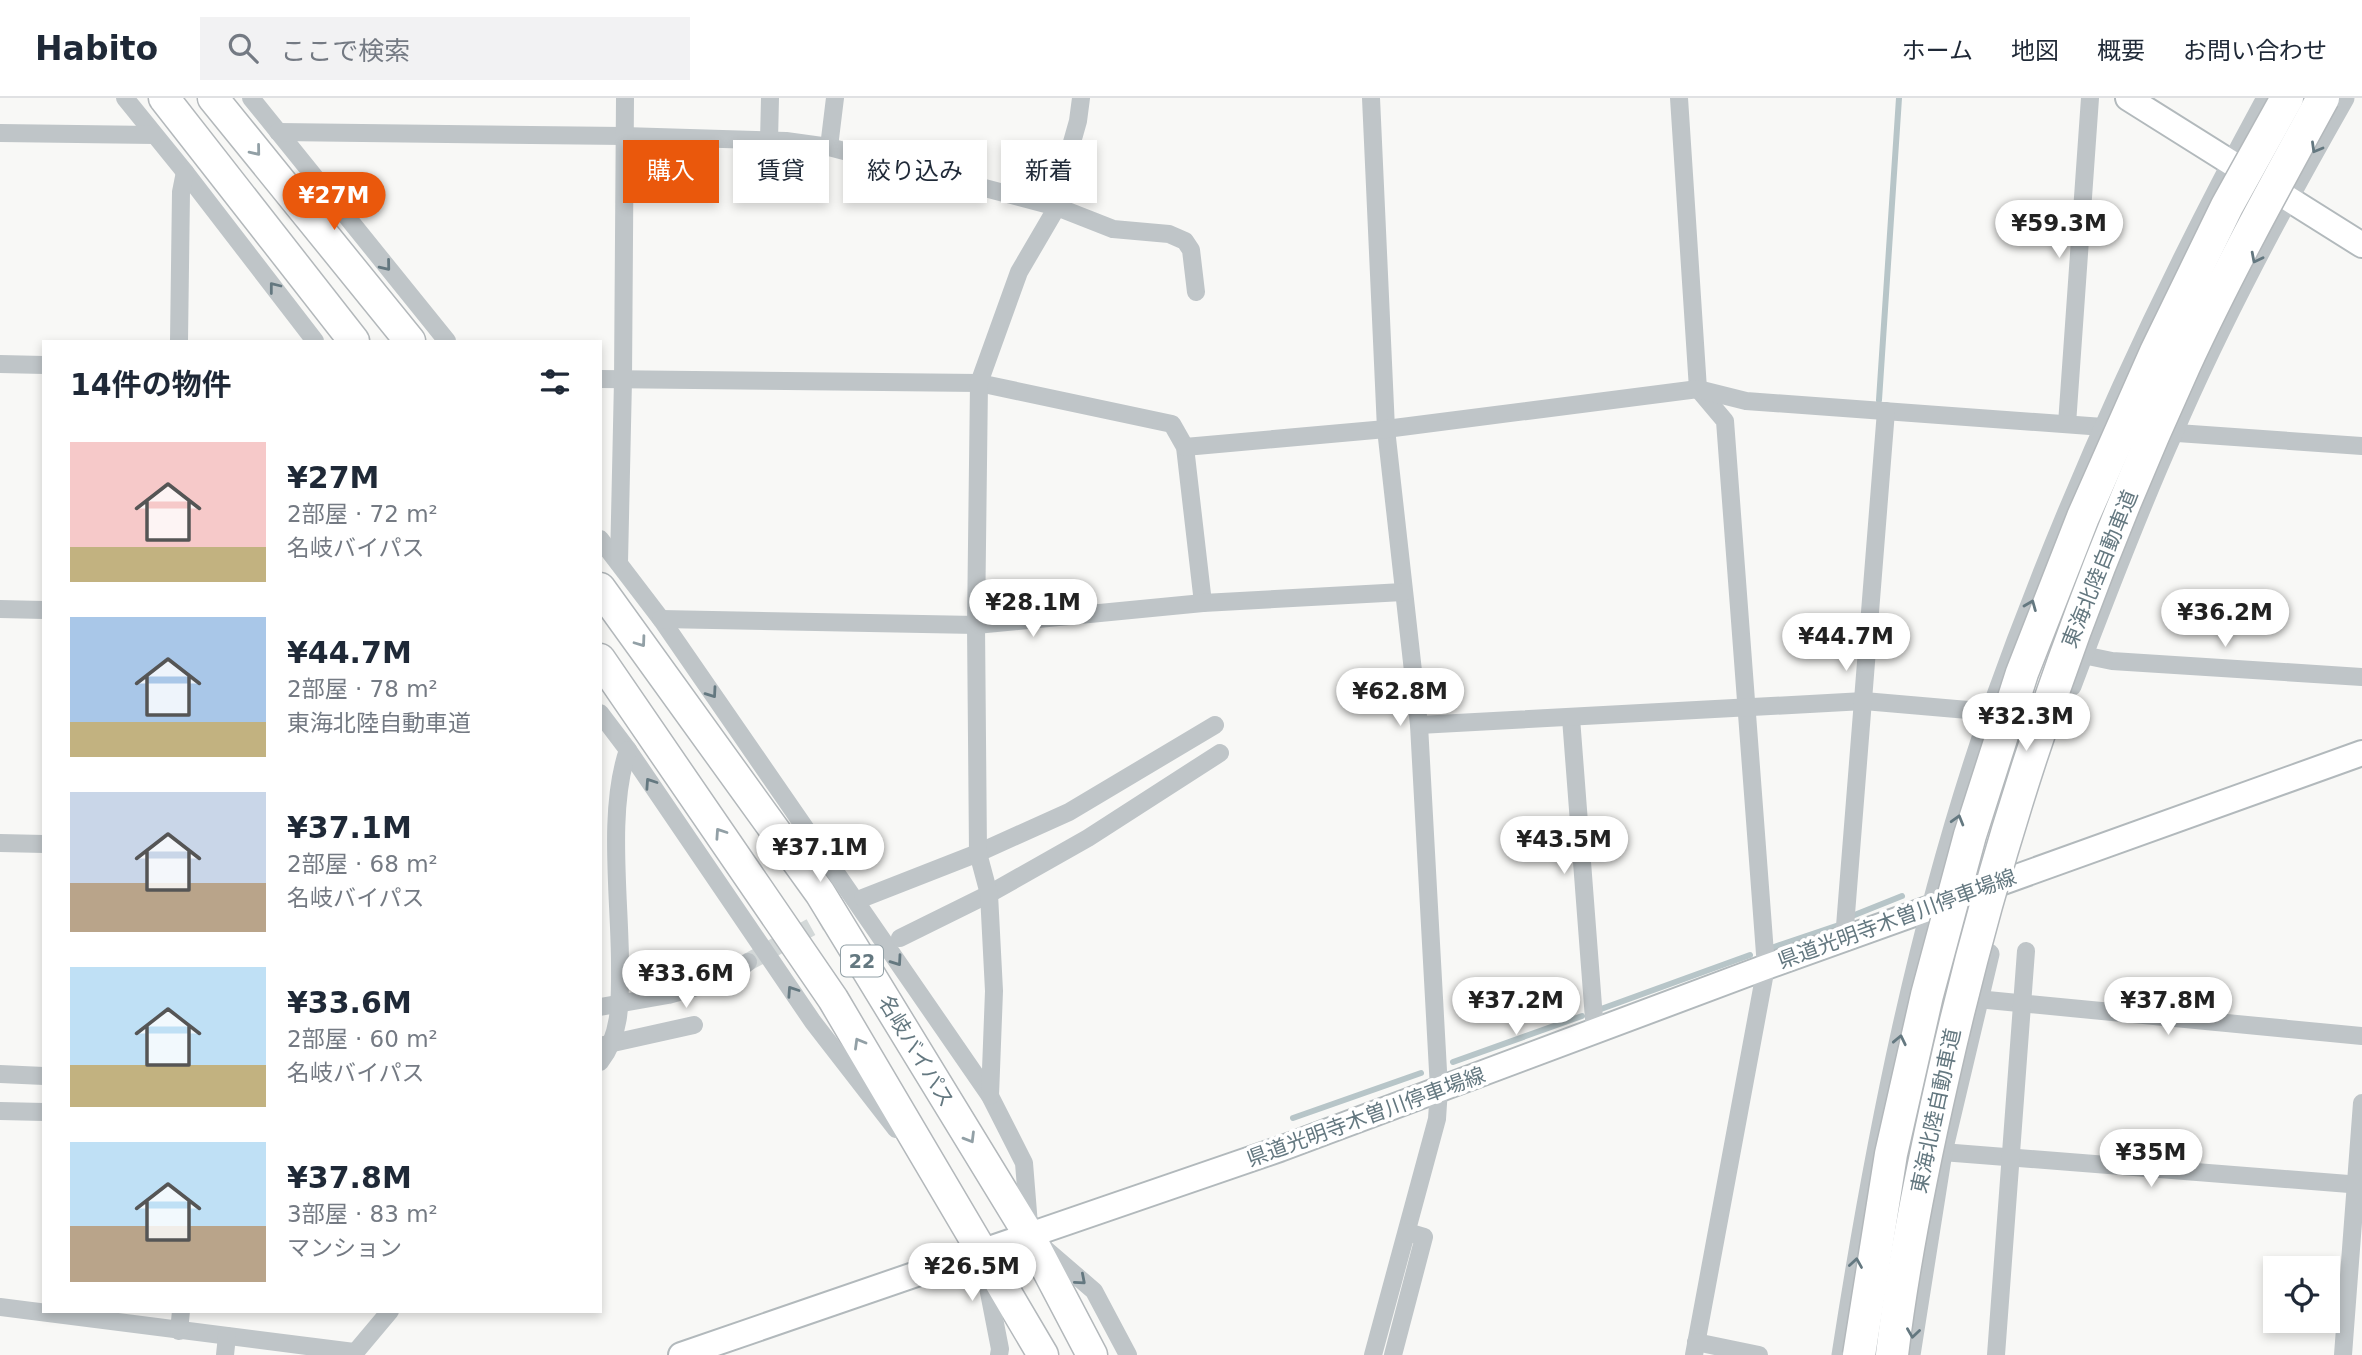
<!DOCTYPE html>
<html lang="ja">
<meta charset="utf-8">
<style>
body{margin:0;font-family:"DejaVu Sans","Noto Sans JP",sans-serif;background:#f2f2f3;color:#1f2937;height:100vh;display:flex;flex-direction:column;font-size:26px;white-space:nowrap}
*{box-sizing:border-box;margin:0}
p{font-size:23px;color:#747a83}
.icon{flex:none;width:38px;height:38px;fill:none;stroke:currentColor;stroke-width:2;stroke-linecap:round;stroke-linejoin:round}
.map{position:relative;flex:1;overflow:hidden}
.panel{position:absolute;left:42px;top:242px;width:560px;height:973px;display:flex;flex-direction:column;background:#fff;border-radius:0px;box-shadow:0 4px 10px #0003}
.panel>*{flex:none}
.banner{position:absolute;left:623px;top:42px;width:665px;height:63px;display:flex;gap:14px}
.controls{position:absolute;left:2263px;top:1158px;display:grid;gap:14px}
.controls a{display:grid;place-items:center;width:77px;height:77px;border-radius:0px;background:#fff;box-shadow:0 4px 10px #0003;font-size:35px}
.price{position:absolute;translate:-50% -60px;padding:0 16px;border-radius:24px;background:#fff;color:#222;font-size:23px;line-height:46px;filter:drop-shadow(0 2px 4px #0008)}
.price::after{content:'';position:absolute;left:50%;top:42px;width:21px;height:16px;margin-left:-10px;background:inherit;clip-path:polygon(0 0,100% 0,50% 100%)}
.price.active{background:#ea580c;color:#fff}
ul{padding:0;list-style:none}
li{display:flex;align-items:center;gap:21px;height:175px;padding:0 28px}
li span{display:grid;place-items:center;flex:none;width:196px;height:140px;border-radius:0px;color:#555}
li>.icon{margin-inline-start:auto}
span .icon{width:84px;height:84px;fill:#fffc;stroke-width:1}
li b{font-size:30px}
h2{display:flex;justify-content:space-between;align-items:center;height:84px;padding:0 28px;font-size:30px}
.tag{padding:0 24px;border-radius:0px;background:#fff;box-shadow:0 4px 10px #0003;font-size:24px;line-height:63px}
.tag.active{background:#ea580c;color:#fff}
header{display:flex;align-items:center;gap:42px;box-sizing:border-box;height:98px;padding:0 35px;background:#fff;border-bottom:2px solid #e0e1e3}
header strong{font-size:33px}
nav{display:flex;gap:38px;margin-inline-start:auto;font-size:24px}
.search{width:490px;height:63px;background:#f2f2f3;display:flex;align-items:center;gap:18px;box-sizing:border-box;padding:0 24px;border-radius:0px;color:#747a83;font-size:26px}
.map>svg:first-child{display:block}
.lines{fill:none;stroke-linecap:round;stroke-linejoin:round}
.stream{stroke:#b7c5c8;stroke-width:6}
.minor-tunnel{stroke:#d3d8d8;stroke-width:18;stroke-dasharray:18 9;stroke-linecap:butt}
.secondary-casing{stroke:#b2b9bc;stroke-width:28}
.trunk-casing{stroke:#b3b8bb;stroke-width:33}
.minor{stroke:#bfc5c8;stroke-width:18}
.tertiary{stroke:#bfc5c8;stroke-width:21}
.secondary{stroke:#fff;stroke-width:24}
.trunk{stroke:#fff;stroke-width:30}
.motorway-bridge-casing{stroke:#b3b8bb;stroke-width:35;stroke-linecap:butt}
.motorway-bridge{stroke:#fff;stroke-width:32}
.oneway{stroke:#647880}
.oneway2{stroke:#92a0a6}
.labels{text-anchor:middle;stroke-width:7;stroke-linejoin:round;paint-order:stroke}
.shield{fill:#fff;stroke:#92a0a6;stroke-width:2}
.shield-label{font-size:19px;font-weight:bold;fill:#647880}
.street-label{font-size:21px;fill:#647880;stroke:#fff}
</style>
<header>
<strong>Habito</strong>
<div class="search"><svg class="icon" aria-label="search" viewBox="0 0 24 24"><circle cx="10" cy="10" r="6"/><path d="M15 15l6 6"/></svg>ここで検索</div>
<nav><a>ホーム</a><a>地図</a><a>概要</a><a>お問い合わせ</a></nav>
</header>
<div class="map">
<svg width="2362" height="1257" viewBox="0 0 2362 1257">
<rect width="100%" height="100%" fill="#f8f8f6"/>
<g class="lines">
<g class="stream">
<path d="M1879,302L1899,0"/>
<path d="M1852,818L1902,798"/>
<path d="M1774,849L1839,827"/>
<path d="M1601,911L1750,857"/>
<path d="M1453,964L1582,918"/>
<path d="M1293,1020L1421,975"/>
</g>
<path class="minor-tunnel" d="M748,864L840,813"/>
<defs>
<g id="secondary">
<path d="M2128,0L2362,147"/>
<path d="M681,1257L1280,1051L1766,869L2362,655"/>
</g>
<g id="trunk">
<path d="M164,0L354,243"/>
<path d="M213,0L410,243"/>
<path d="M600,490L820,795L1029,1137L1092,1257"/>
<path d="M600,561L833,901L1043,1257"/>
</g>
</defs>
<use href="#secondary" class="secondary-casing"/>
<use href="#trunk" class="trunk-casing"/>
<g class="minor">
<path d="M125,0L185,74L315,243"/>
<path d="M251,0L447,243"/>
<path d="M1371,0L1386,331L1419,627L1439,991L1437,1021L1373,1257"/>
<path d="M1679,0L1698,291L1725,323L1766,869L1694,1257"/>
<path d="M278,34L624,38L786,43L829,49L1057,109L1113,131L1169,136L1185,143L1191,152L1196,194"/>
<path d="M0,35L154,37"/>
<path d="M769,43L770,0"/>
<path d="M829,49L835,0"/>
<path d="M179,243L181,94L185,74"/>
<path d="M0,266L44,267"/>
<path d="M600,281L979,285L1172,326L1185,349L1203,505"/>
<path d="M2067,326L2090,0"/>
<path d="M2163,334L2362,348"/>
<path d="M1185,349L1386,331L1698,291L1746,303L2117,330"/>
<path d="M600,441L661,521L990,998L1024,1065L1029,1127"/>
<path d="M619,465L623,282L625,0"/>
<path d="M0,511L44,512"/>
<path d="M661,521L976,527L1203,505L1403,494"/>
<path d="M2083,557L2112,563L2362,579"/>
<path d="M600,615L628,652L813,924L896,1031"/>
<path d="M1571,620L1595,934"/>
<path d="M1419,627L1864,603L1991,614"/>
<path d="M0,745L44,746"/>
<path d="M863,800L978,755L1069,714L1215,627"/>
<path d="M900,840L989,796L1088,740L1220,655"/>
<path d="M1844,841L1886,313"/>
<path d="M1977,901L2362,938"/>
<path d="M600,909L668,897L728,880L748,864"/>
<path d="M604,947L694,927"/>
<path d="M600,964C622,936 620,900 620,866C620,802 607,712 628,652"/>
<path d="M0,976L44,978"/>
<path d="M990,998L994,893L989,796L978,755L976,527L979,285L1019,174L1057,109L1063,76L1078,23L1081,0"/>
<path d="M0,1013L44,1014"/>
<path d="M1942,1054L2362,1087"/>
<path d="M1043,1149L1094,1193L1128,1257"/>
<path d="M985,1174L1000,1251L999,1257"/>
<path d="M0,1209L354,1254"/>
<path d="M179,1233L181,1213"/>
<path d="M1696,1244L1759,1257"/>
<path d="M225,1257L227,1238"/>
<path d="M353,1257L390,1213"/>
<path d="M1393,1257L1424,1139L1407,1134"/>
<path d="M1996,1257L2026,853"/>
<path d="M2343,1257L2362,1005"/>
</g>
<g class="tertiary">
<path d="M2071,588C2103,503 2135,419 2172,336C2222,220 2282,109 2344,0"/>
<path d="M1842,1257C1876,1039 1919,820 1992,611C2067,400 2160,196 2267,0"/>
<path d="M1910,1257L1942,1054L1989,856"/>
</g>
<use href="#secondary" class="secondary"/>
<use href="#trunk" class="trunk"/>
<defs>
<g id="motorway-bridge">
<path d="M1859,1257L1891,1056L1927,897L1970,737L2022,575L2083,419L2156,254L2227,108L2287,0"/>
<path d="M1892,1257C1903,1164 1922,1071 1943,979C1998,733 2079,498 2184,268C2226,177 2275,88 2323,0"/>
</g>
</defs>
<use href="#motorway-bridge" class="motorway-bridge-casing"/>
<use href="#motorway-bridge" class="motorway-bridge"/>
</g>
<defs><path id="oneway-chevron" d="M-2-3.5L2.5 0L-2 3.5" fill="none" stroke-width="1.6" stroke-linecap="round" stroke-linejoin="round" transform="scale(1.75)"/></defs>
<g class="oneway">
<use href="#oneway-chevron" transform="translate(2316 50) rotate(120)"/>
<use href="#oneway-chevron" transform="translate(2256 160) rotate(117)"/>
<use href="#oneway-chevron" transform="translate(386 168) rotate(51)"/>
<use href="#oneway-chevron" transform="translate(274 189) rotate(-128)"/>
<use href="#oneway-chevron" transform="translate(2031 507) rotate(-68)"/>
<use href="#oneway-chevron" transform="translate(712 595) rotate(55)"/>
<use href="#oneway-chevron" transform="translate(650 685) rotate(-124)"/>
<use href="#oneway-chevron" transform="translate(1958 722) rotate(-74)"/>
<use href="#oneway-chevron" transform="translate(897 863) rotate(55)"/>
<use href="#oneway-chevron" transform="translate(792 893) rotate(-124)"/>
<use href="#oneway-chevron" transform="translate(1900 942) rotate(-78)"/>
<use href="#oneway-chevron" transform="translate(1856 1165) rotate(-81)"/>
<use href="#oneway-chevron" transform="translate(1081 1182) rotate(41)"/>
<use href="#oneway-chevron" transform="translate(1913 1235) rotate(98)"/>
</g>
<g class="oneway2">
<use href="#oneway-chevron" transform="translate(256 53) rotate(51)"/>
<use href="#oneway-chevron" transform="translate(641 544) rotate(54)"/>
<use href="#oneway-chevron" transform="translate(720 735) rotate(-124)"/>
<use href="#oneway-chevron" transform="translate(859 945) rotate(-120)"/>
<use href="#oneway-chevron" transform="translate(970 1040) rotate(59)"/>
</g>
<g class="labels">
<rect class="shield" x="841" y="847.5" width="42" height="31" rx="5"/>
<g class="shield-label">
<text x="862" y="870">22</text>
</g>
<g class="street-label">
<text transform="translate(2100 471) rotate(-68)" y="7">東海北陸自動車道</text>
<text transform="translate(1897 821) rotate(-20)" y="7">県道光明寺木曽川停車場線</text>
<text transform="translate(916 953) rotate(59)" y="7">名岐バイパス</text>
<text transform="translate(1936 1013) rotate(-78)" y="7">東海北陸自動車道</text>
<text transform="translate(1366 1019) rotate(-20)" y="7">県道光明寺木曽川停車場線</text>
</g>
</g>
</svg>
<div class="controls">
<a><svg class="icon" aria-label="locate" viewBox="0 0 24 24"><circle cx="12" cy="12" r="6"/><path d="M12 2v4M12 18v4M2 12h4M18 12h4"/></svg></a>
</div>
<b class="price active" style="left:334px;top:134px">¥27M</b>
<b class="price" style="left:2059px;top:162px">¥59.3M</b>
<b class="price" style="left:1033px;top:541px">¥28.1M</b>
<b class="price" style="left:2225px;top:551px">¥36.2M</b>
<b class="price" style="left:1846px;top:575px">¥44.7M</b>
<b class="price" style="left:1400px;top:630px">¥62.8M</b>
<b class="price" style="left:2026px;top:655px">¥32.3M</b>
<b class="price" style="left:1564px;top:778px">¥43.5M</b>
<b class="price" style="left:820px;top:786px">¥37.1M</b>
<b class="price" style="left:686px;top:912px">¥33.6M</b>
<b class="price" style="left:1516px;top:939px">¥37.2M</b>
<b class="price" style="left:2168px;top:939px">¥37.8M</b>
<b class="price" style="left:2151px;top:1091px">¥35M</b>
<b class="price" style="left:972px;top:1205px">¥26.5M</b>
<div class="banner">
<a class="tag active">購入</a>
<a class="tag">賃貸</a>
<a class="tag">絞り込み</a>
<a class="tag">新着</a>
</div>
<section class="panel">
<h2>14件の物件<svg class="icon" aria-label="filters" viewBox="0 0 24 24"><path d="M4 7h16M4 17h16"/><circle cx="9" cy="7" r="2"/><circle cx="15" cy="17" r="2"/></svg></h2>
<ul>
<li><span style="background:linear-gradient(#f6c9c9 75%,#c2b280 0)"><svg class="icon" aria-label="home" viewBox="0 0 24 24"><path d="M3 11l9-7 9 7M6 9v11h12V9"/></svg></span><div><b>¥27M</b><p>2部屋 · 72 m²</p><p>名岐バイパス</p></div></li>
<li><span style="background:linear-gradient(#a9c7e8 75%,#c2b280 0)"><svg class="icon" aria-label="home" viewBox="0 0 24 24"><path d="M3 11l9-7 9 7M6 9v11h12V9"/></svg></span><div><b>¥44.7M</b><p>2部屋 · 78 m²</p><p>東海北陸自動車道</p></div></li>
<li><span style="background:linear-gradient(#c9d6e8 65%,#b9a48a 0)"><svg class="icon" aria-label="home" viewBox="0 0 24 24"><path d="M3 11l9-7 9 7M6 9v11h12V9"/></svg></span><div><b>¥37.1M</b><p>2部屋 · 68 m²</p><p>名岐バイパス</p></div></li>
<li><span style="background:linear-gradient(#bfe0f5 70%,#c2b280 0)"><svg class="icon" aria-label="home" viewBox="0 0 24 24"><path d="M3 11l9-7 9 7M6 9v11h12V9"/></svg></span><div><b>¥33.6M</b><p>2部屋 · 60 m²</p><p>名岐バイパス</p></div></li>
<li><span style="background:linear-gradient(#bfe0f5 60%,#b9a48a 0)"><svg class="icon" aria-label="home" viewBox="0 0 24 24"><path d="M3 11l9-7 9 7M6 9v11h12V9"/></svg></span><div><b>¥37.8M</b><p>3部屋 · 83 m²</p><p>マンション</p></div></li>
</ul>
</section>
</div>
